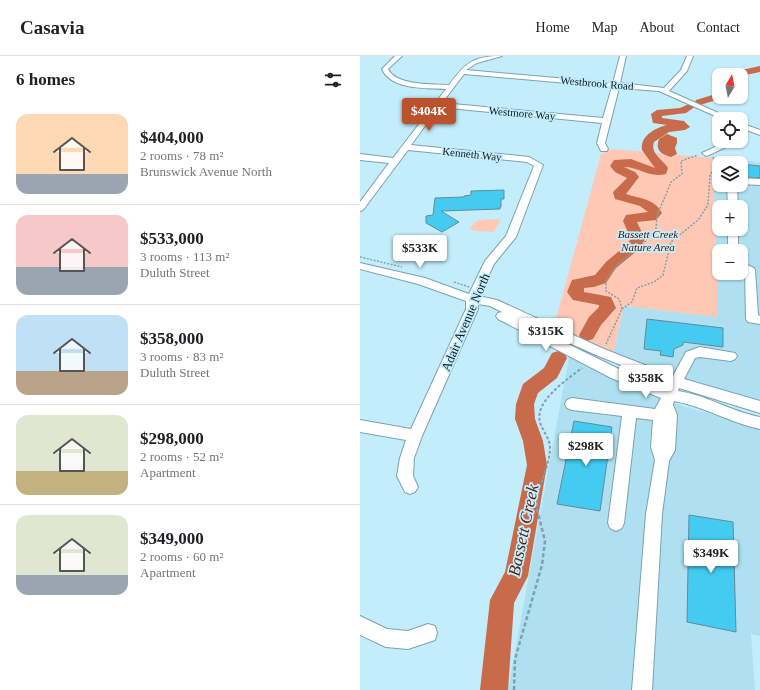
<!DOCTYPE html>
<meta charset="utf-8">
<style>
body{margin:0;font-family:"Times New Roman",serif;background:#f2f2f2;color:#202124;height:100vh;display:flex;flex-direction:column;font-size:15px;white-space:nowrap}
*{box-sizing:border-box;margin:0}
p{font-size:13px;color:#757577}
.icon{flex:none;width:22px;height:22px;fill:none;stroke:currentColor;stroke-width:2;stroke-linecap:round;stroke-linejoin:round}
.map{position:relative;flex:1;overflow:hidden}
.details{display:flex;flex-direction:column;background:#fff;width:360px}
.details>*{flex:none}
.needle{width:26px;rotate:10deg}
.buttons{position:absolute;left:352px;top:12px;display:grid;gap:8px}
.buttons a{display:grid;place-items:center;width:36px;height:36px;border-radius:8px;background:#fff;box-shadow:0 1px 3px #0004;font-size:20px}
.price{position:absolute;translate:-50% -34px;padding:0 9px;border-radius:4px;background:#fff;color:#222;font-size:13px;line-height:26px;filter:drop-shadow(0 1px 2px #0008)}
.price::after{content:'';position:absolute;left:50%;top:24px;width:12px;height:9px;margin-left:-6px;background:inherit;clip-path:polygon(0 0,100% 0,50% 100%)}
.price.active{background:#ba532c;color:#fff}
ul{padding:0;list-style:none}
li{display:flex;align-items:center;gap:12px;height:100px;padding:0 16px}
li+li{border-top:1px solid #e0e0e0}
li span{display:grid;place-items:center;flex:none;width:112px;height:80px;border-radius:12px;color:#555}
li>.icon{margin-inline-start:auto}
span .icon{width:48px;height:48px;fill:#fffc;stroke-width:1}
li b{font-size:17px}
h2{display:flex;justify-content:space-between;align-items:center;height:48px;padding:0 16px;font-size:17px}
header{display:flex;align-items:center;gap:24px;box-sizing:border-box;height:56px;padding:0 20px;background:#fff;border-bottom:1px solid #e0e0e0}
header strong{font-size:19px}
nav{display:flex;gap:22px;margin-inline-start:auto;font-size:14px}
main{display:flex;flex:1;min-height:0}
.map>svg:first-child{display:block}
.built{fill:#aee0f1;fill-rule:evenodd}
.green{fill:#ffc8b5}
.water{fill:#c76b4a}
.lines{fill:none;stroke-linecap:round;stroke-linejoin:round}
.river{fill:#c76b4a;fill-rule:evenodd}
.building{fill:#44cbf2;stroke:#638a97}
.minor-casing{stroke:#7ba2af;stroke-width:2}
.path-far2{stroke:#80a0ab;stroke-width:1.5;stroke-dasharray:2 1.5;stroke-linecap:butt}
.path-far1{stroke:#80a0ab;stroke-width:2;stroke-dasharray:3 2;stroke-linecap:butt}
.path{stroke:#80a0ab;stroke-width:2.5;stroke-dasharray:4 2.5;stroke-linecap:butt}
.minor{fill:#fff;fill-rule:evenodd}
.labels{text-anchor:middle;stroke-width:3.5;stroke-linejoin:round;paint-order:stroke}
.far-street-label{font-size:11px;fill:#0c1c21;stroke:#c4edfb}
.far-park-label{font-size:11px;font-style:italic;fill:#4d1200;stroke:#c4edfb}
.street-label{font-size:13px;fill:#0c1c21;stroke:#c4edfb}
.near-water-label{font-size:17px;font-style:italic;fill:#581d05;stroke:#c4edfb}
</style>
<header>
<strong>Casavia</strong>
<nav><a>Home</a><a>Map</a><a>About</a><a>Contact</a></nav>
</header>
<main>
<section class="details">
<h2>6 homes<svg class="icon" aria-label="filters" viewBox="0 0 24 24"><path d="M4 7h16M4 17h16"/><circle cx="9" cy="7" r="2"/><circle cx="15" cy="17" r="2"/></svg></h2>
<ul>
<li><span style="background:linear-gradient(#ffd9b3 75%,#9aa5b1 0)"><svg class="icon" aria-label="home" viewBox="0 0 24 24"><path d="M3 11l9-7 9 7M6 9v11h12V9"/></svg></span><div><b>$404,000</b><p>2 rooms · 78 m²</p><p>Brunswick Avenue North</p></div></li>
<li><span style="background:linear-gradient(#f6c9c9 65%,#9aa5b1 0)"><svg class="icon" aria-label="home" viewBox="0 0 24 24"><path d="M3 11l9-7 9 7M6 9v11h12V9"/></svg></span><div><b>$533,000</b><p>3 rooms · 113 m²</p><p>Duluth Street</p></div></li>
<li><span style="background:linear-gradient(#bfe0f5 70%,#b9a48a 0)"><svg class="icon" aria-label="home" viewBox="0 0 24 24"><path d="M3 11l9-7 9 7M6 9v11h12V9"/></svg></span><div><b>$358,000</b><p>3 rooms · 83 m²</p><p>Duluth Street</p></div></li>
<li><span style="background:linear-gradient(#dfe7d0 70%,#c2b280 0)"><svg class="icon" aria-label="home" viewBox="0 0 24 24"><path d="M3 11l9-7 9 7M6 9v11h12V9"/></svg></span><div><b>$298,000</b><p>2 rooms · 52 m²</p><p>Apartment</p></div></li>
<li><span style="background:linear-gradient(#dfe7d0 75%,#9aa5b1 0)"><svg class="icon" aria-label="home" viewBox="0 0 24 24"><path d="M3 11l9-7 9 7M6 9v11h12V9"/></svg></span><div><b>$349,000</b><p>2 rooms · 60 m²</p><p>Apartment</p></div></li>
</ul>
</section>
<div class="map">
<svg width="400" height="634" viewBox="0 0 400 634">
<rect width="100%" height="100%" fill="#c4edfb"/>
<g class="built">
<path d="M353,102L400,106V345L370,338L253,299L264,250L358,261ZM359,107H381V129H359ZM359,151H381V173H359ZM359,195H381V217H359Z"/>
<path d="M209,301L243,319L281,336L333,353L400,371V580L391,578L395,634H148Z"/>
</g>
<g class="green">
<path d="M252,93L353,102L358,261L264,250L253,299L194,270L241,98Z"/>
<path d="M141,163L134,176L116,175L110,173C114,161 130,164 141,163Z"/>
</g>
<path class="water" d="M307,78L317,82V87L315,92L317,98L311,101C301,98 295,94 299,83Z"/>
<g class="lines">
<g class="river">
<path d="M400,10V16L381,20L366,19L368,17Z"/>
<path d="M359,37V41H363V42L340,49L335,46L336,44Z"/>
<path d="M331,47L336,50L326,57L302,60V62L324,65L330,71L325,74L309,76L294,86C290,98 302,103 308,112L306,118C288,122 280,111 264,111L275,116L279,121L266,138C280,143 294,142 302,157L296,164L277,166L285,183L278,194L256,212L246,227L234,231L224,232V236L251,241L256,252L241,269L233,283L227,285L221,283L219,279L229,261L239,251V249L213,244L207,236L212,224L235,219L246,206L264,191L271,183L263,165L266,159L288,156L280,150L255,143L253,136L267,122L255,116L250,110L254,104L271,103L295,112L282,94C280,80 295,72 307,69L293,67L291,58L297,54L320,52Z"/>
<path d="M198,295L204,297L207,302L197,322L178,337L174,348L175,363L183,385L187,409L168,520L154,547L148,634H120L130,544L145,516L167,409L163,385L155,363L156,348L163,328L184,312L192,297Z"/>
</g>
</g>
<g class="building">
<path d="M382,108L400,110V122L383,121Z"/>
<path d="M144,134V143H141V151H140V153L81,155L99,166L82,176L66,167V160L73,159L75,142L104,141V140L111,139V135Z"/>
<path d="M287,263L363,272V291L323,286V289L314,293L313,301L300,299L301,295L284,293Z"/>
<path d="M214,365L252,371L240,455L197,448Z"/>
<path d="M329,459L373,466L376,576L327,566Z"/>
</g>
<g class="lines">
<defs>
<g id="minor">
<path d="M35,0H42L28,13C36,30 73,28 89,29C105,7 113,0 142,0L117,7L106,14L253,27L260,0H266L260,27L304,32L321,14L327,0H333L327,15L309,35L372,63H362L299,35L259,32L245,87L248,93L247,95H241L237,87L242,67L79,51L51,89L169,101L183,109L156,181L134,208L119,240L137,244L244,293L313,320L326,296L340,291L375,297L377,300L375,303L371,305L340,301L335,302L324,323L400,345V357L319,332L318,335C347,339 372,356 400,361V373C370,367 344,350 314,345L313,349L317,359L315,394L309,405L302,458L292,634H272L286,458L295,404L291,391L293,364L276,362L264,467L262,472L256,475L250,472L248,467L262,360L212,354L207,352L205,348L207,344L212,342L295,353L301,342L251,322L138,263L136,260L138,257L142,256L130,250L118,248V253L62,380L54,402L53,420L58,431L55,436L50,438L45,436L37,420L40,402L46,384L0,376V364L51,373L106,253V245L58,228L0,213V207L65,222L109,238L125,205L146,180L174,110L167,106L48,94L3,154L0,155V146L29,107L0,104V98L33,102L86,33C66,32 31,34 22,13ZM104,18L252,31L243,62L82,47ZM167,268L236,299L308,328L306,332L261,314Z"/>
<path d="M381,67L400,74V79L381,72Z"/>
<path d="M368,85H379L349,99L346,100L342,97Z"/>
<path d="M381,122L400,123V129L381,128Z"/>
<path d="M367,129H377L378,151H368Z"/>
<rect x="368" y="173" width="10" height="22"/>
<path d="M381,206L394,212L395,214L398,259L400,260V268L388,266L386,263L385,216L381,214Z"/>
<path d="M0,560L27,573L48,575L68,568L75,570L77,577L75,584L48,593L26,591L0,579Z"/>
</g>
</defs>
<use href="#minor" class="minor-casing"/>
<g class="path-far2">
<path d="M0,201L42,211"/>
<path d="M94,226L109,231"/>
<path d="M262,253L259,243L246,235V224L258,208L281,190L296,173L297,160L311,126L322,118L321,105L338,99"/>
<path d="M246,288L262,253L272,246L277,232L294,226L303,219L311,186L338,164L348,149L350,119L357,109L353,101"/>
</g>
<path class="path-far1" d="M177,446C178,429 190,411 190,391C190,383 182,374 180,366C174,345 208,323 222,312"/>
<path class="path" d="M154,634L155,603L182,509L185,485L177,453V445"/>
<use href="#minor" class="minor"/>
</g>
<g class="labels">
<g class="far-street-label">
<text transform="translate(237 27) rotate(5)" y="4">Westbrook Road</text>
<text transform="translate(162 57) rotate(5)" y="4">Westmore Way</text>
<text transform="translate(112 98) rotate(6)" y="4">Kenneth Way</text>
</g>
<g class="far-park-label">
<text x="288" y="182">Bassett Creek<tspan x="288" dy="13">Nature Area</tspan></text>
</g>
<g class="street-label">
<text transform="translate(105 266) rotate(-67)" y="5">Adair Avenue North</text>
</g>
<g class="near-water-label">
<text transform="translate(163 474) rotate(-78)" y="6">Bassett Creek</text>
</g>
</g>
</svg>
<div class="buttons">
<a><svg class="needle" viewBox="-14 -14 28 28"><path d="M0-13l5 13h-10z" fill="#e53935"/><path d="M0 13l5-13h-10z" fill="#757577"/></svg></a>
<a><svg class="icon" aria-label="locate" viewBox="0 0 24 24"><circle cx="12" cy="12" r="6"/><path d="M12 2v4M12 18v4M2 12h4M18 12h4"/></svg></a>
<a><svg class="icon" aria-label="layers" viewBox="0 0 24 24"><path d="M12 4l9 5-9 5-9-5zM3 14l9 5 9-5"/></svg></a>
<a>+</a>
<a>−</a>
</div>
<b class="price active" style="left:69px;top:76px">$404K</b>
<b class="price" style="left:60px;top:213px">$533K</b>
<b class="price" style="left:186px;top:296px">$315K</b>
<b class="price" style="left:286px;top:343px">$358K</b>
<b class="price" style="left:226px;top:411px">$298K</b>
<b class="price" style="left:351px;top:518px">$349K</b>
</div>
</main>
